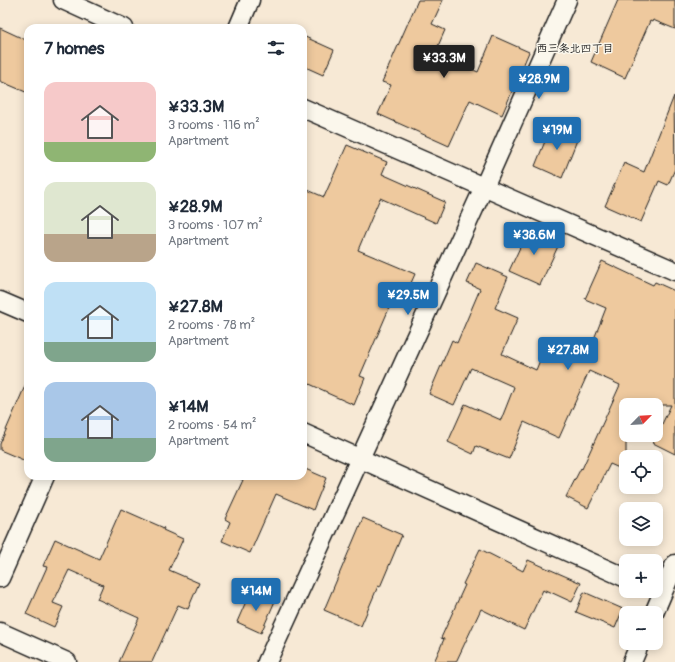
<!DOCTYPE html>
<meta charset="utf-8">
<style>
body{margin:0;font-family:Pangolin,"Klee One",sans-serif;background:#f2f2f3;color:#1f2937;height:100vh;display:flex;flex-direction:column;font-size:15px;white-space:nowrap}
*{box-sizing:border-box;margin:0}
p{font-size:13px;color:#747a83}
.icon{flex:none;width:22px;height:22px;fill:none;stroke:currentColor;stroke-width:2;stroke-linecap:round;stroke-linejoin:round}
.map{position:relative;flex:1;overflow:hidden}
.drawer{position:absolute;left:24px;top:24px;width:283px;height:456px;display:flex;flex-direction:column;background:#fff;border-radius:12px;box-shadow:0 2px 10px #0003}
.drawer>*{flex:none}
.needle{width:26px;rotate:66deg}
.controls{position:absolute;left:619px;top:398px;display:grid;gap:8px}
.controls a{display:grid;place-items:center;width:44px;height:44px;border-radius:8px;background:#fff;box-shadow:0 2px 10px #0003;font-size:20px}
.price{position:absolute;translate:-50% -34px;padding:0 9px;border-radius:4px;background:#1f6fb2;color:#fff;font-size:13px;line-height:26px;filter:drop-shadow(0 1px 2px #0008)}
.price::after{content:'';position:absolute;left:50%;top:24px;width:12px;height:9px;margin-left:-6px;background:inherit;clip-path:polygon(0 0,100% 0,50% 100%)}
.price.selected{background:#222;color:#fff}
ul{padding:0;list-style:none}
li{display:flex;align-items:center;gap:12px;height:100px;padding:0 20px}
li span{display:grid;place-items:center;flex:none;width:112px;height:80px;border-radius:12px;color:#555}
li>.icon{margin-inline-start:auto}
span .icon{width:48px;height:48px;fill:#fffc;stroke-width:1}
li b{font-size:17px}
h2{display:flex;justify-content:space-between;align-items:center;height:48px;padding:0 20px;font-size:17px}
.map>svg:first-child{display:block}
.building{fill:#eec99e;stroke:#1c1c1c}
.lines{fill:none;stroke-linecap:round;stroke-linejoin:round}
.street-casing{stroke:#1c1c1c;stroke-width:21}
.street{stroke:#fbf7ec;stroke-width:18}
.labels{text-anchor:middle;stroke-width:3;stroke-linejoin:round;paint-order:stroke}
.neighbourhood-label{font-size:11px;font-weight:bold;fill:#1c1c1c;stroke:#fbf7ec}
</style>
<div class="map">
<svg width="675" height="662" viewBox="0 0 675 662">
<rect width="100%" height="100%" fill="#f7e9d5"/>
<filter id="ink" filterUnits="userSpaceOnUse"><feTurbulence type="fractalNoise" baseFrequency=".025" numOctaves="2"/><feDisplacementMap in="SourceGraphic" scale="8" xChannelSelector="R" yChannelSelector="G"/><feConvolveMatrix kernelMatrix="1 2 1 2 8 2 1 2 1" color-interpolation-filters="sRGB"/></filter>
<g filter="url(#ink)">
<g class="building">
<path d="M418,0H443L432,24L445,30L435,53L478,72L493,36L529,52L502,115L470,100L449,146L378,114L391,85L382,82Z"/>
<path d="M618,0H675V29L653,20L652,22L650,21L625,78L591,62Z"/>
<path d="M0,28L28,41V93L0,81Z"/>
<path d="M303,36L334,50L323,75L303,66Z"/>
<path d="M674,96L675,169L668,185L659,181L641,222L605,206L624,163L644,172Z"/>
<path d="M552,124L579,135L562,178L535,166Z"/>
<path d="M347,145L387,162L382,174L445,202L436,223L380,198L358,250L415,274L403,301L394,297L360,376L365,378L354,405L327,393V392L303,381V188L324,197Z"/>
<path d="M529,228L560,242L540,285L509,271Z"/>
<path d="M602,261L653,285L655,282L675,291V454L653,443L671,405H626V471L610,464L588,508L566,497L581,468L582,469L620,385L589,371L559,438L524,422L509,459L476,446L473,454L448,442L465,404L501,420L514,387L471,368L454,405L429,394L452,340L457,343L480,289L467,283L476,263L508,277L495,308L518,318L502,354L536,370L548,341L587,357L606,308L585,299Z"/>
<path d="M28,379V462L0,450V444Z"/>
<path d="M303,468L326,478L313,510L276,494L250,553L222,541L230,522L225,519L243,480L233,476H303Z"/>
<path d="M121,509L164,528L163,530L183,539L169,570L199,583L188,609L178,605L152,662H119L139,618L97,599L103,585L69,570L53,603L63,607L54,627L26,614L47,567L43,566L55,539L99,559Z"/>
<path d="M363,518L402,535L380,587L378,586L361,626L324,610Z"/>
<path d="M480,549L523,571L528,560L581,583L572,602L546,590V592L543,590L524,630L481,609L456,662H434L444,639L441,638L465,585L463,584Z"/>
<path d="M251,590L275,601L261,633L237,622Z"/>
<path d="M584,592L623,609L615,628L576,612Z"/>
</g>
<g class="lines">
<defs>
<g id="street">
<path d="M63,0L124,28"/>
<path d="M238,28L250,0"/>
<path d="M303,108L675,271"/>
<path d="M0,301L28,313"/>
<path d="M303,433L626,578"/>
<path d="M0,578L45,476"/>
<path d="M654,613L675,564"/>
<path d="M0,632L67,662"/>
<path d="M267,662L484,187L567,0"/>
<path d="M632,662L640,643"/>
</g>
</defs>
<use href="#street" class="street-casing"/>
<use href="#street" class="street"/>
</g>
</g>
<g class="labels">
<g class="neighbourhood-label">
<text x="575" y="52">西三条北四丁目</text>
</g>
</g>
</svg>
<div class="controls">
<a><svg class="needle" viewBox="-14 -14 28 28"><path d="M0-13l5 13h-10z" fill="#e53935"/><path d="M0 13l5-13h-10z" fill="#747a83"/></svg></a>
<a><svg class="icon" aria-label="locate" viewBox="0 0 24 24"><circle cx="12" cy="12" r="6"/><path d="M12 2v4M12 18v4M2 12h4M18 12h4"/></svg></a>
<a><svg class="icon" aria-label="layers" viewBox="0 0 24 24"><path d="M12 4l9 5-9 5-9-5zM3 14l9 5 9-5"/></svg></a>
<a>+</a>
<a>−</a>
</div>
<b class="price selected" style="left:444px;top:79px">¥33.3M</b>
<b class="price" style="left:539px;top:100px">¥28.9M</b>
<b class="price" style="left:557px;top:151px">¥19M</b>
<b class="price" style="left:534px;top:256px">¥38.6M</b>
<b class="price" style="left:408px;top:316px">¥29.5M</b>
<b class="price" style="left:568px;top:371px">¥27.8M</b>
<b class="price" style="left:256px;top:612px">¥14M</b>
<section class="drawer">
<h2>7 homes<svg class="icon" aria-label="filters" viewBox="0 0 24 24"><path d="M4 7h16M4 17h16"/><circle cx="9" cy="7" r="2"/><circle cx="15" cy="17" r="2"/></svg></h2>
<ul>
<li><span style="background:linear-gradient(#f6c9c9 75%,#8fb573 0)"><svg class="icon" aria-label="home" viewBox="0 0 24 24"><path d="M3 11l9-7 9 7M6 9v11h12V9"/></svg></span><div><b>¥33.3M</b><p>3 rooms · 116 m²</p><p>Apartment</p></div></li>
<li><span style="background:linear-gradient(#dfe7d0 65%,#b9a48a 0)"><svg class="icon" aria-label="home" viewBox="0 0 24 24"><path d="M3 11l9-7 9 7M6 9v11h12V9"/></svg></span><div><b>¥28.9M</b><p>3 rooms · 107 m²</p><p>Apartment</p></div></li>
<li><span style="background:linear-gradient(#bfe0f5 75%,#7fa58c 0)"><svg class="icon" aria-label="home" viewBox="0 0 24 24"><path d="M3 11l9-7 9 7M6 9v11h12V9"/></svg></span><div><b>¥27.8M</b><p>2 rooms · 78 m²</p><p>Apartment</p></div></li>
<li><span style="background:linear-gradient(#a9c7e8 70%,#7fa58c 0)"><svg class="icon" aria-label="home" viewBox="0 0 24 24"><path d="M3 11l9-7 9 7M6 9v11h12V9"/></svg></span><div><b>¥14M</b><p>2 rooms · 54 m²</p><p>Apartment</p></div></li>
</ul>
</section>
</div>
